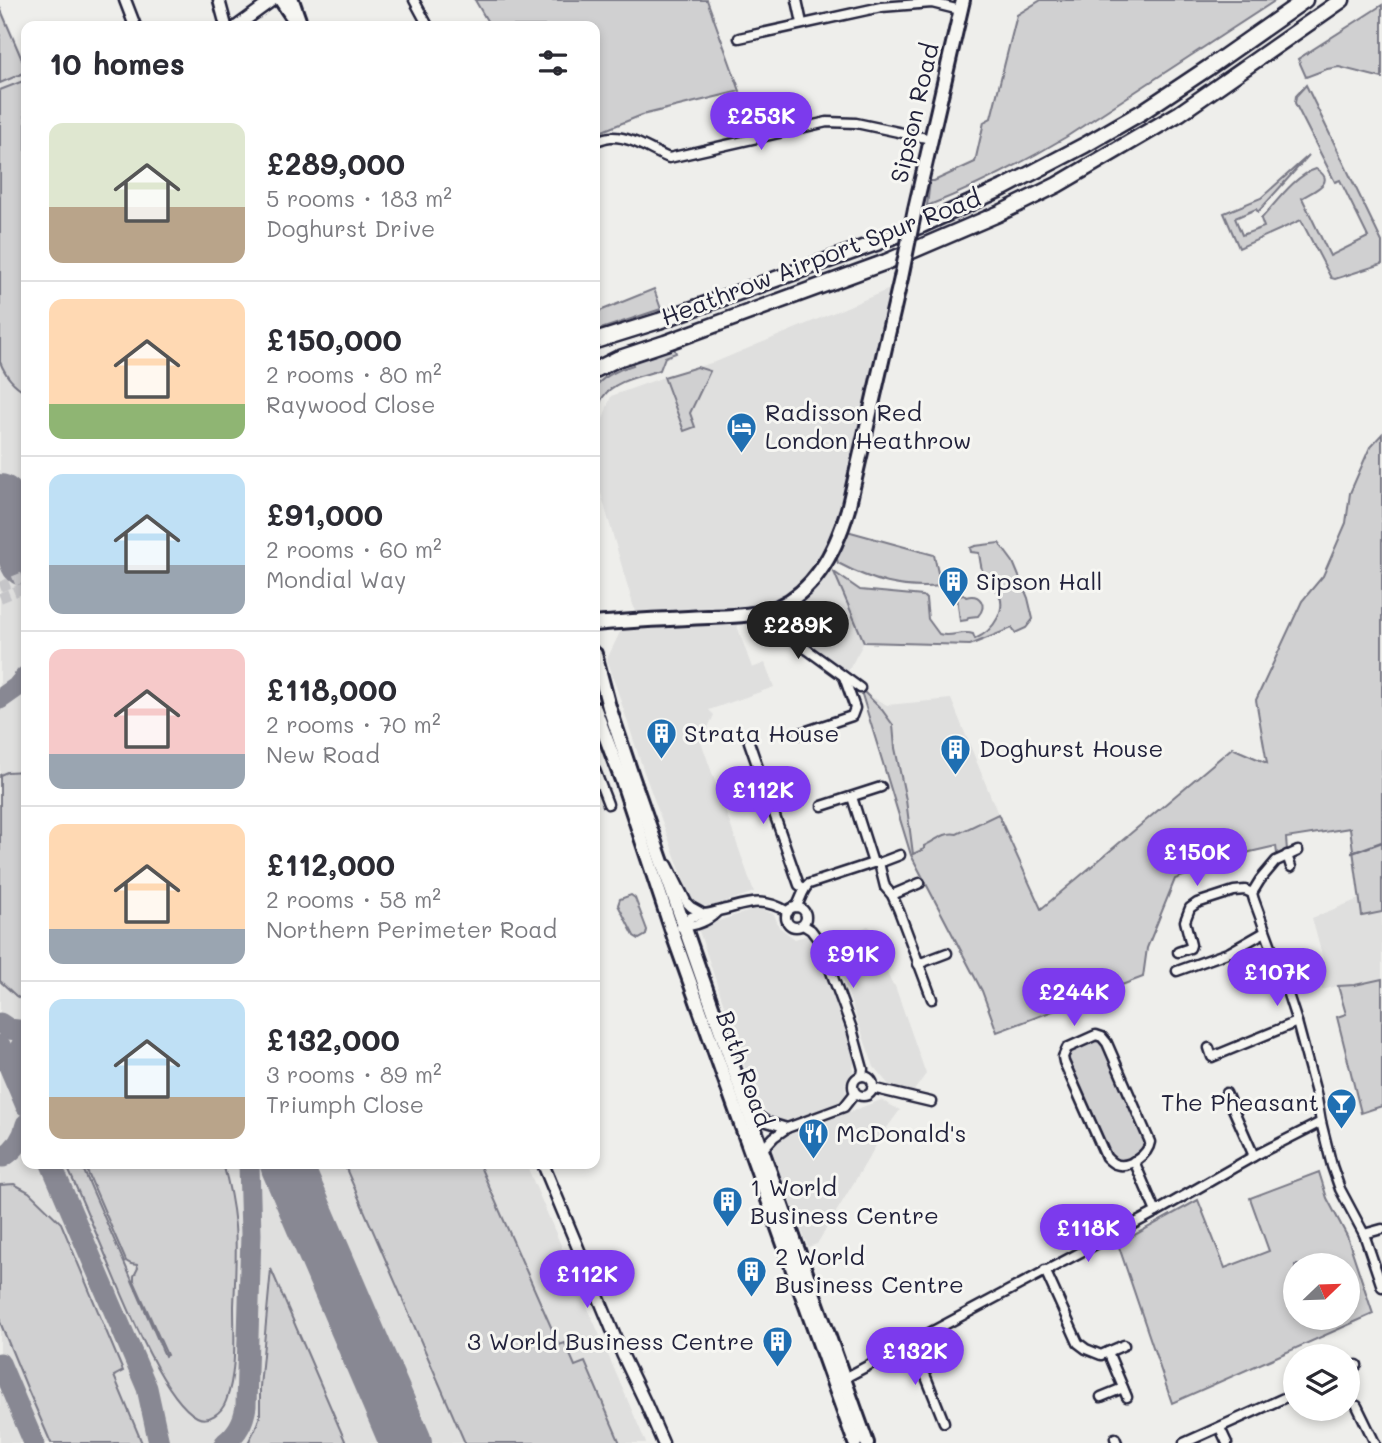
<!DOCTYPE html>
<meta charset="utf-8">
<style>
body{margin:0;font-family:Mali,sans-serif;background:#f2f2f3;color:#2b2b33;height:100vh;display:flex;flex-direction:column;font-size:26px;white-space:nowrap}
*{box-sizing:border-box;margin:0}
p{font-size:23px;color:#7c7c81}
.icon{flex:none;width:38px;height:38px;fill:none;stroke:currentColor;stroke-width:2;stroke-linecap:round;stroke-linejoin:round}
.map{position:relative;flex:1;overflow:hidden}
.drawer{position:absolute;left:21px;top:21px;width:579px;height:1148px;display:flex;flex-direction:column;background:#fff;border-radius:14px;box-shadow:0 4px 10px #0003}
.drawer>*{flex:none}
.needle{width:46px;rotate:67deg}
.fabs{position:absolute;left:1283px;top:1253px;display:grid;gap:14px}
.fabs a{display:grid;place-items:center;width:77px;height:77px;border-radius:50%;background:#fff;box-shadow:0 4px 10px #0003;font-size:35px}
.price{position:absolute;translate:-50% -60px;padding:0 16px;border-radius:24px;background:#7c3aed;color:#fff;font-size:23px;line-height:46px;filter:drop-shadow(0 2px 4px #0008)}
.price::after{content:'';position:absolute;left:50%;top:42px;width:21px;height:16px;margin-left:-10px;background:inherit;clip-path:polygon(0 0,100% 0,50% 100%)}
.price.active{background:#222;color:#fff}
ul{padding:0;list-style:none}
li{display:flex;align-items:center;gap:21px;height:175px;padding:0 28px}
li+li{border-top:2px solid #e1e1e2}
li span{display:grid;place-items:center;flex:none;width:196px;height:140px;border-radius:14px;color:#555}
li>.icon{margin-inline-start:auto}
span .icon{width:84px;height:84px;fill:#fffc;stroke-width:1}
li b{font-size:30px}
h2{display:flex;justify-content:space-between;align-items:center;height:84px;padding:0 28px;font-size:30px}
.map>svg:first-child{display:block}
.built{fill:#dfdfde}
.green{fill:#d0d0d1;stroke:#797986;stroke-width:2;fill-rule:evenodd}
.lines{fill:none;stroke-linecap:round;stroke-linejoin:round}
.stream{stroke:#727281;stroke-width:2.5}
.taxiway{stroke:#888893;stroke-width:21}
.runway{stroke:#888893;stroke-width:52}
.tertiary-tunnel{stroke:#c5c5c8;stroke-width:10;stroke-dasharray:10 5;stroke-linecap:butt}
.minor-casing{stroke:#22223b;stroke-width:13}
.tertiary-casing{stroke:#22223b;stroke-width:15}
.primary-casing{stroke:#22223b;stroke-width:18}
.trunk-casing{stroke:#22223b;stroke-width:18}
.motorway-casing{stroke:#22223b;stroke-width:19}
.minor{stroke:#f6f6f2;stroke-width:8}
.tertiary{stroke:#f6f6f2;stroke-width:10}
.primary{stroke:#f6f6f2;stroke-width:12}
.trunk{stroke:#f6f6f2;stroke-width:12}
.motorway{stroke:#f6f6f2;stroke-width:14}
.primary-bridge-casing{stroke:#22223b;stroke-width:18;stroke-linecap:butt}
.primary-bridge{stroke:#f6f6f2;stroke-width:12}
.labels{text-anchor:middle;stroke-width:6;stroke-linejoin:round;paint-order:stroke}
.street-label{font-size:24px;fill:#22223b;stroke:#f6f6f2}
.poi-label{font-size:24px;fill:#22223b;stroke:#f6f6f2;text-anchor:start}
</style>
<div class="map">
<svg width="1382" height="1443" viewBox="0 0 1382 1443">
<rect width="100%" height="100%" fill="#eeeeeb"/>
<filter id="ink" filterUnits="userSpaceOnUse"><feTurbulence type="fractalNoise" baseFrequency=".0143" numOctaves="2"/><feDisplacementMap in="SourceGraphic" scale="14" xChannelSelector="R" yChannelSelector="G"/><feConvolveMatrix kernelMatrix="1 2 1 2 8 2 1 2 1" color-interpolation-filters="sRGB"/></filter>
<g filter="url(#ink)">
<g class="built">
<path d="M0,4L26,64V1164H526L646,1443H0Z"/>
<path d="M892,288L837,519L828,546L821,557L807,574L783,595L758,608L661,616L636,615L595,473V441L611,396L664,377L718,361Z"/>
<path d="M830,570L834,572L864,642L846,675L783,628L794,606Z"/>
<path d="M736,623L752,668L765,663L774,687L709,710L714,715L705,734L698,733L754,892L710,907L698,905L691,900L644,772L607,659L621,630Z"/>
<path d="M860,688L868,695L887,705L951,699L998,814L911,856Z"/>
<path d="M1382,842V979L1355,985L1338,986L1322,990L1319,980L1314,976L1290,982L1284,968L1298,967L1323,959L1312,918L1359,899L1352,853Z"/>
<path d="M763,907L765,911L774,914L779,927L795,939L811,934L855,1055L853,1071L845,1083L846,1093L839,1104L789,1121L772,1119L760,1103L747,1073L699,931L701,928L708,924Z"/>
<path d="M868,926L871,928L891,982L895,986L926,1074L913,1092L889,1085L874,1067L829,941Z"/>
<path d="M881,1100L900,1110L886,1129L817,1244L808,1247L773,1153L774,1146L780,1138Z"/>
</g>
<g class="green">
<path d="M475,0H707L740,91L642,115L595,134V26H490Z"/>
<path d="M1041,0H1276L1066,137C1021,164 975,187 927,206L930,181H934L975,162L984,122L991,118L1017,15Z"/>
<path d="M1382,5V78L1339,67L1327,69L1306,77L1298,59Z"/>
<path d="M0,8L26,69V72L0,83Z"/>
<path d="M23,81C28,93 22,105 26,118V392C13,385 6,376 0,362V90Z"/>
<path d="M1306,85L1382,242V264L1335,279L1331,278L1301,220L1239,248L1224,213L1261,198L1309,155L1258,212L1256,209L1235,218L1242,235L1264,227L1261,219C1276,203 1295,175 1316,169C1338,182 1313,191 1302,198L1330,256L1368,237L1340,180L1335,182L1295,103L1296,96Z"/>
<path d="M654,289L661,309L595,331V313Z"/>
<path d="M674,348L676,353L665,357L660,370C642,376 614,380 603,397C599,403 598,411 595,418C595,409 593,398 595,389C598,378 622,368 633,365L632,362L635,360Z"/>
<path d="M697,367L710,371L690,413L695,427L684,431L664,377Z"/>
<path d="M1382,434V912L1362,916L1350,828L1286,838L1287,850L1277,854L1276,846L1250,852L1175,879L1147,948L1143,977L997,1032L982,991L911,855L860,688L882,710L893,725L895,748L906,800L913,854L924,849V846C935,841 945,831 957,834L998,814L1041,909L1232,748L1267,763L1256,700L1302,601L1323,576L1346,523L1350,493L1370,447Z"/>
<path d="M847,531L934,555L941,586C901,590 872,581 838,563L836,555Z"/>
<path d="M999,543L1013,562L1028,598L1033,619L1026,628L1015,633L1012,628L970,645L864,642L834,572L860,590L923,596L926,599L928,619L939,634C951,638 962,630 973,634L975,639C993,631 1011,607 995,588C991,583 986,581 984,576C981,569 980,560 979,553L971,552L970,548L975,546Z"/>
<path d="M964,595L966,597C980,593 988,605 978,616L969,617L967,620L960,621L957,596Z"/>
<path d="M26,771V1002L16,996L0,981V775L7,772Z"/>
<path d="M631,895L635,898L647,930L646,935L639,939L634,936L618,905L620,899Z"/>
<path d="M1382,979V1106L1361,1113L1337,1017L1346,1014L1338,986L1355,985Z"/>
<path d="M1089,1039H1099L1104,1043L1147,1144C1138,1157 1123,1166 1109,1156L1067,1059L1069,1050Z"/>
<path d="M66,1164H81L165,1356L167,1355L134,1281V1276L138,1268L137,1265L131,1264L126,1261L84,1164H223C229,1184 233,1205 235,1226C237,1253 235,1280 234,1306C234,1337 237,1372 226,1401C222,1412 209,1423 197,1417C161,1398 119,1286 102,1247C90,1219 78,1191 66,1164Z"/>
<path d="M344,1164H479L559,1345L565,1343L575,1366L585,1362L620,1443H465Z"/>
<path d="M1319,1172L1327,1198L1347,1236L1373,1314L1172,1403L1118,1244L1198,1200L1225,1268L1269,1251L1250,1198ZM1348,1265V1318H1295V1265Z"/>
<path d="M14,1184L29,1192L61,1223L123,1371L114,1376L142,1443H51L28,1390L0,1322V1185Z"/>
<path d="M271,1269L346,1443H248L255,1429L260,1416V1387Z"/>
</g>
<g class="lines">
<path class="stream" d="M1352,853L1382,842"/>
<g class="taxiway">
<path d="M0,512L11,526"/>
<path d="M0,699L17,687L26,676"/>
<path d="M0,1023L9,1029L26,1031"/>
<path d="M0,1045L26,1106"/>
<path d="M15,1076C14,1062 17,1050 26,1039"/>
<path d="M3,1157C16,1149 23,1139 26,1124"/>
<path d="M51,1164L147,1388L159,1443"/>
<path d="M0,1363L34,1443"/>
<path d="M225,1443C237,1434 244,1421 246,1406L251,1234L249,1164"/>
</g>
<g class="runway">
<path d="M0,500L26,561"/>
<path d="M286,1164L406,1443"/>
</g>
<g class="tertiary-tunnel">
<path d="M0,587L26,576"/>
<path d="M0,598L26,587"/>
</g>
<defs>
<g id="minor">
<path d="M414,0L428,26"/>
<path d="M797,0L802,23"/>
<path d="M739,38L881,7L932,3L960,10"/>
<path d="M595,141C600,140 606,137 611,137C631,136 651,151 669,158L827,122L856,123L931,139"/>
<path d="M766,611L769,622L860,688"/>
<path d="M798,734L852,716L855,708L844,677"/>
<path d="M749,742L799,885L804,888"/>
<path d="M595,770L608,804"/>
<path d="M852,797L873,863"/>
<path d="M822,806L881,787"/>
<path d="M1287,855L1291,867"/>
<path d="M879,863L885,887L892,895L899,911L932,999"/>
<path d="M668,865L687,903L691,907L702,913"/>
<path d="M1252,893L1254,900L1283,979L1297,1022L1316,1093L1321,1122L1332,1166L1340,1189L1364,1234L1382,1287"/>
<path d="M1252,893L1260,880L1276,861L1298,851"/>
<path d="M892,895L920,883"/>
<path d="M796,907C801,900 802,890 809,884L873,863H879L900,855"/>
<circle cx="796" cy="917" r="10"/>
<path d="M803,925L811,930L820,942L852,1029L863,1069L862,1076"/>
<path d="M684,926L691,917C700,914 709,914 718,911C745,905 761,895 788,912"/>
<path d="M681,927C694,926 706,923 716,913"/>
<path d="M1178,952L1190,948L1191,945L1185,921L1190,908L1197,903L1234,891L1245,890L1252,893"/>
<path d="M918,964L947,953"/>
<path d="M1177,971L1230,952L1265,932"/>
<path d="M1096,1035L1102,1037L1107,1043L1150,1142C1148,1155 1129,1169 1115,1164C1112,1163 1109,1160 1106,1157L1064,1062L1063,1057L1067,1048Z"/>
<path d="M1209,1048L1212,1057L1297,1022"/>
<circle cx="863" cy="1086" r="10"/>
<path d="M872,1088L931,1102"/>
<path d="M1226,1093L1254,1156"/>
<path d="M750,1110L767,1122L787,1128"/>
<path d="M762,1150L774,1137L787,1128L844,1107L855,1093"/>
<path d="M1134,1161L1156,1212"/>
<path d="M1364,1234L1382,1229"/>
<path d="M1045,1270L1078,1343L1086,1349L1101,1355L1124,1345"/>
<path d="M912,1342L944,1422"/>
<path d="M1108,1352L1127,1397"/>
<path d="M1348,1369L1357,1365"/>
<path d="M843,1379L1156,1212L1254,1156L1321,1122"/>
<path d="M1101,1397L1123,1388"/>
<path d="M1357,1406L1375,1443"/>
<path d="M1220,1428L1227,1443"/>
<path d="M1115,1438L1117,1443"/>
<path d="M1184,1443L1295,1393"/>
</g>
<g id="tertiary">
<path d="M125,0L135,26"/>
<path d="M219,0L226,26"/>
<path d="M237,26L273,0"/>
<path d="M543,1164L623,1356L646,1404L663,1443"/>
</g>
<g id="primary">
<path d="M915,209L963,0"/>
<path d="M595,624C632,620 671,619 708,617C732,616 756,616 778,607C817,589 837,547 848,509L901,278"/>
</g>
<g id="trunk">
<path d="M281,0L291,15L300,22"/>
<path d="M292,0L300,23"/>
<path d="M595,654L609,707L632,776L762,1150L867,1443"/>
<path d="M595,709L623,783L675,940L855,1443"/>
</g>
<g id="motorway">
<path d="M595,341L659,321L879,242L922,225L1003,188L1085,145L1142,112L1208,68L1305,0"/>
<path d="M595,370L617,359L665,343L886,262L998,214L1057,185L1180,113L1342,0"/>
</g>
</defs>
<use href="#minor" class="minor-casing"/>
<use href="#tertiary" class="tertiary-casing"/>
<use href="#primary" class="primary-casing"/>
<use href="#trunk" class="trunk-casing"/>
<use href="#motorway" class="motorway-casing"/>
<use href="#minor" class="minor"/>
<use href="#tertiary" class="tertiary"/>
<use href="#primary" class="primary"/>
<use href="#trunk" class="trunk"/>
<use href="#motorway" class="motorway"/>
<defs>
<path id="primary-bridge" d="M901,278L915,209"/>
</defs>
<use href="#primary-bridge" class="primary-bridge-casing"/>
<use href="#primary-bridge" class="primary-bridge"/>
</g>
</g>
<defs>
<symbol id="hotel-pin" viewBox="-11 -11 22 30"><path d="M0 17L-7.5 6A9.5 9.5 0 1 1 7.5 6Z" fill="#1f6fb2" stroke="#f6f6f2"/><path d="M-6-4.5h1.5V1H6V5H4.5V3h-9V5H-6ZM-4 0a1.8 1.8 0 1 1 3.6 0ZM.5 0V-2.5h3Q6-2.5 6 0Z" fill="#fff"/></symbol>
<symbol id="building-pin" viewBox="-11 -11 22 30"><path d="M0 17L-7.5 6A9.5 9.5 0 1 1 7.5 6Z" fill="#1f6fb2" stroke="#f6f6f2"/><path d="M-4-6H4V6H1V3H-1V6H-4ZM-2.5-4.3h1.7v1.8h-1.7ZM.8-4.3h1.7v1.8H.8ZM-2.5-1h1.7V.8h-1.7ZM.8-1h1.7V.8H.8Z" fill="#fff"/></symbol>
<symbol id="bar-pin" viewBox="-11 -11 22 30"><path d="M0 17L-7.5 6A9.5 9.5 0 1 1 7.5 6Z" fill="#1f6fb2" stroke="#f6f6f2"/><path d="M-6-5H6L.8 .8V4.5H3.5V6h-7V4.5H-.8V.8Z" fill="#fff"/></symbol>
<symbol id="restaurant-pin" viewBox="-11 -11 22 30"><path d="M0 17L-7.5 6A9.5 9.5 0 1 1 7.5 6Z" fill="#1f6fb2" stroke="#f6f6f2"/><path d="M-5-6h1v4h1v-4h1v4h1v-4h1v5L-1.5 .5V6h-2V.5L-5-1ZM5-6V6H3V1.5H1.5Q1.5-4 5-6Z" fill="#fff"/></symbol>
</defs>
<g fill-rule="evenodd">
<use href="#hotel-pin" x="724" y="410" width="35" height="47"/>
<use href="#building-pin" x="936" y="564" width="35" height="47"/>
<use href="#building-pin" x="644" y="716" width="35" height="47"/>
<use href="#building-pin" x="938" y="732" width="35" height="47"/>
<use href="#bar-pin" x="1324" y="1086" width="35" height="47"/>
<use href="#restaurant-pin" x="796" y="1116" width="35" height="47"/>
<use href="#building-pin" x="710" y="1184" width="35" height="47"/>
<use href="#building-pin" x="734" y="1254" width="35" height="47"/>
<use href="#building-pin" x="760" y="1324" width="35" height="47"/>
</g>
<g class="labels">
<g class="street-label">
<text transform="translate(915 113) rotate(-77)" y="8">Sipson Road</text>
<text transform="translate(821 258) rotate(-21)" y="8">Heathrow Airport Spur Road</text>
<text transform="translate(744 1069) rotate(70)" y="8">Bath Road</text>
</g>
<g class="poi-label">
<text x="765" y="421">Radisson Red<tspan x="765" dy="28">London Heathrow</tspan></text>
<text x="976" y="590">Sipson Hall</text>
<text x="684" y="742">Strata House</text>
<text x="979" y="757">Doghurst House</text>
<text x="1319" y="1111" text-anchor="end">The Pheasant</text>
<text x="836" y="1142">McDonald's</text>
<text x="750" y="1196">1 World<tspan x="750" dy="28">Business Centre</tspan></text>
<text x="775" y="1265">2 World<tspan x="775" dy="28">Business Centre</tspan></text>
<text x="754" y="1350" text-anchor="end">3 World Business Centre</text>
</g>
</g>
</svg>
<div class="fabs">
<a><svg class="needle" viewBox="-14 -14 28 28"><path d="M0-13l5 13h-10z" fill="#e53935"/><path d="M0 13l5-13h-10z" fill="#7c7c81"/></svg></a>
<a><svg class="icon" aria-label="layers" viewBox="0 0 24 24"><path d="M12 4l9 5-9 5-9-5zM3 14l9 5 9-5"/></svg></a>
</div>
<b class="price" style="left:761px;top:152px">£253K</b>
<b class="price active" style="left:798px;top:661px">£289K</b>
<b class="price" style="left:763px;top:826px">£112K</b>
<b class="price" style="left:1197px;top:888px">£150K</b>
<b class="price" style="left:853px;top:990px">£91K</b>
<b class="price" style="left:1277px;top:1008px">£107K</b>
<b class="price" style="left:1074px;top:1028px">£244K</b>
<b class="price" style="left:1088px;top:1264px">£118K</b>
<b class="price" style="left:587px;top:1310px">£112K</b>
<b class="price" style="left:915px;top:1387px">£132K</b>
<section class="drawer">
<h2>10 homes<svg class="icon" aria-label="filters" viewBox="0 0 24 24"><path d="M4 7h16M4 17h16"/><circle cx="9" cy="7" r="2"/><circle cx="15" cy="17" r="2"/></svg></h2>
<ul>
<li><span style="background:linear-gradient(#dfe7d0 60%,#b9a48a 0)"><svg class="icon" aria-label="home" viewBox="0 0 24 24"><path d="M3 11l9-7 9 7M6 9v11h12V9"/></svg></span><div><b>£289,000</b><p>5 rooms · 183 m²</p><p>Doghurst Drive</p></div></li>
<li><span style="background:linear-gradient(#ffd9b3 75%,#8fb573 0)"><svg class="icon" aria-label="home" viewBox="0 0 24 24"><path d="M3 11l9-7 9 7M6 9v11h12V9"/></svg></span><div><b>£150,000</b><p>2 rooms · 80 m²</p><p>Raywood Close</p></div></li>
<li><span style="background:linear-gradient(#bfe0f5 65%,#9aa5b1 0)"><svg class="icon" aria-label="home" viewBox="0 0 24 24"><path d="M3 11l9-7 9 7M6 9v11h12V9"/></svg></span><div><b>£91,000</b><p>2 rooms · 60 m²</p><p>Mondial Way</p></div></li>
<li><span style="background:linear-gradient(#f6c9c9 75%,#9aa5b1 0)"><svg class="icon" aria-label="home" viewBox="0 0 24 24"><path d="M3 11l9-7 9 7M6 9v11h12V9"/></svg></span><div><b>£118,000</b><p>2 rooms · 70 m²</p><p>New Road</p></div></li>
<li><span style="background:linear-gradient(#ffd9b3 75%,#9aa5b1 0)"><svg class="icon" aria-label="home" viewBox="0 0 24 24"><path d="M3 11l9-7 9 7M6 9v11h12V9"/></svg></span><div><b>£112,000</b><p>2 rooms · 58 m²</p><p>Northern Perimeter Road</p></div></li>
<li><span style="background:linear-gradient(#bfe0f5 70%,#b9a48a 0)"><svg class="icon" aria-label="home" viewBox="0 0 24 24"><path d="M3 11l9-7 9 7M6 9v11h12V9"/></svg></span><div><b>£132,000</b><p>3 rooms · 89 m²</p><p>Triumph Close</p></div></li>
</ul>
</section>
</div>
